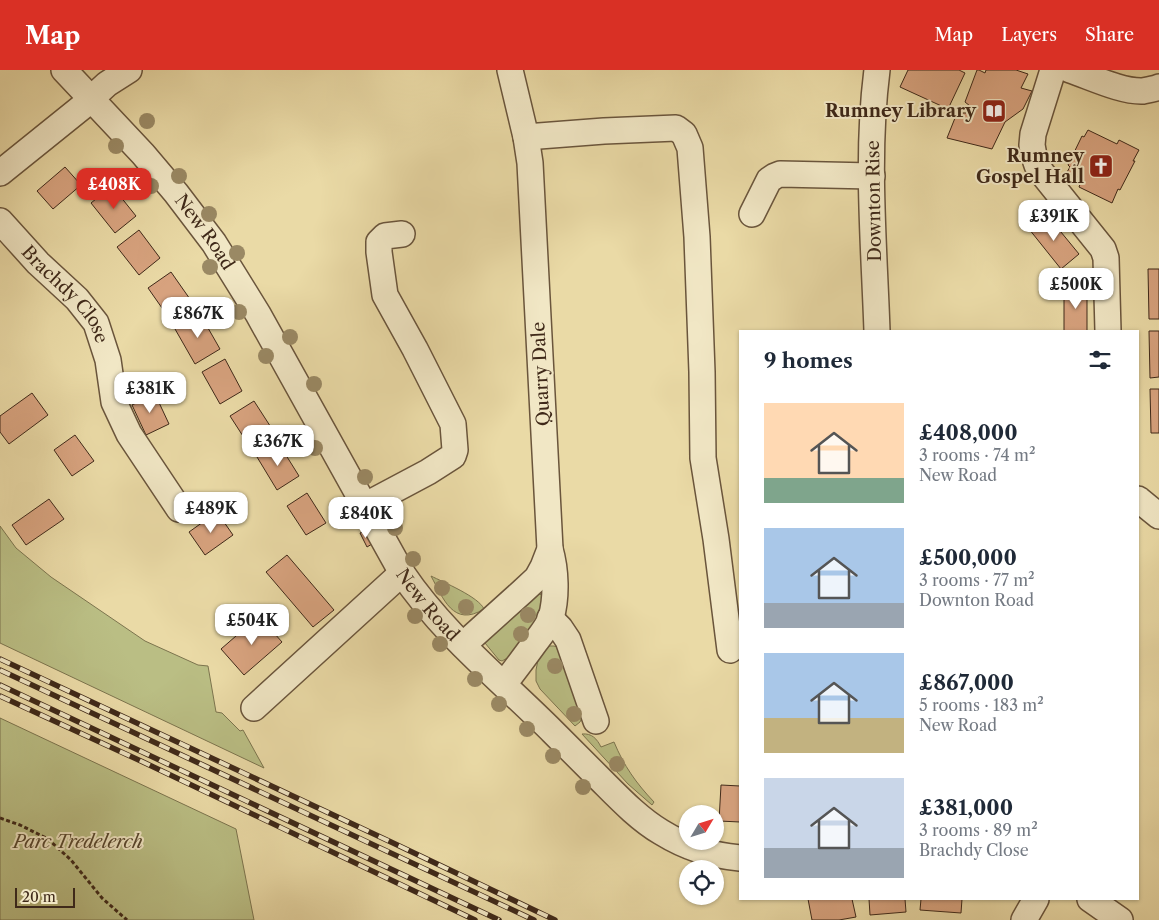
<!DOCTYPE html>
<meta charset="utf-8">
<style>
body{margin:0;font-family:"Libre Caslon Text",serif;background:#f2f2f3;color:#1f2937;height:100vh;display:flex;flex-direction:column;font-size:19px;white-space:nowrap}
*{box-sizing:border-box;margin:0}
p{font-size:16px;color:#747a83}
.icon{flex:none;width:28px;height:28px;fill:none;stroke:currentColor;stroke-width:2;stroke-linecap:round;stroke-linejoin:round}
.map{position:relative;flex:1;overflow:hidden}
.drawer{position:absolute;left:739px;top:260px;width:400px;height:570px;display:flex;flex-direction:column;background:#fff;border-radius:0px;box-shadow:0 1px 4px #0004}
.drawer>*{flex:none}
.needle{width:32px;rotate:52deg}
.buttons{position:absolute;left:679px;top:735px;display:grid;gap:10px}
.buttons a{display:grid;place-items:center;width:45px;height:45px;border-radius:50%;background:#fff;box-shadow:0 1px 4px #0004;font-size:25px}
.scale{position:absolute;left:15px;bottom:12px;width:60px;box-sizing:border-box;padding-left:5px;border:2px solid #3f2919;border-top:0;font-size:14px;line-height:18px;white-space:nowrap;color:#3f2919;-webkit-text-stroke:4px #f1e7c5;paint-order:stroke}
.price{position:absolute;translate:-50% -42px;padding:0 11px;border-radius:10px;background:#fff;color:#222;font-size:16px;line-height:32px;filter:drop-shadow(0 1px 2px #0008)}
.price::after{content:'';position:absolute;left:50%;top:30px;width:15px;height:11px;margin-left:-8px;background:inherit;clip-path:polygon(0 0,100% 0,50% 100%)}
.price.active{background:#d93025;color:#fff}
ul{padding:0;list-style:none}
li{display:flex;align-items:center;gap:15px;height:125px;padding:0 25px}
li span{display:grid;place-items:center;flex:none;width:140px;height:100px;border-radius:0px;color:#555}
li>.icon{margin-inline-start:auto}
span .icon{width:60px;height:60px;fill:#fffc;stroke-width:1}
li b{font-size:21px}
h2{display:flex;justify-content:space-between;align-items:center;height:60px;padding:0 25px;font-size:21px}
header{display:flex;align-items:center;gap:30px;box-sizing:border-box;height:70px;padding:0 25px;background:#d93025;color:#fff}
header strong{font-size:24px}
nav{display:flex;gap:28px;margin-inline-start:auto;font-size:18px}
.map>svg:first-child{display:block}
.green{fill:#babe84;stroke:#7c744e}
.building{fill:#d8a37f;stroke:#3f2919}
.lines{fill:none;stroke-linecap:round;stroke-linejoin:round}
.minor-casing{stroke:#6a553c;stroke-width:28}
.path{stroke:#3f2919;stroke-width:3;stroke-dasharray:4 2.5;stroke-linecap:butt}
.minor{stroke:#f1e7c5;stroke-width:25}
.rail-casing{stroke:#3f2919;stroke-width:5.5}
.rail{stroke:#f1e7c5;stroke-width:4;stroke-dasharray:11;stroke-linecap:butt}
.tree{fill:#9a8964}
.labels{text-anchor:middle;stroke-width:4;stroke-linejoin:round;paint-order:stroke}
.poi-label{font-size:18px;font-weight:bold;fill:#3f2919;stroke:#f1e7c5;text-anchor:end}
.street-label{font-size:18px;fill:#3f2919;stroke:#f1e7c5}
.park-label{font-size:18px;font-style:italic;fill:#58472e;stroke:#f1e7c5}
</style>
<header>
<strong>Map</strong>
<nav><a>Map</a><a>Layers</a><a>Share</a></nav>
</header>
<div class="map">
<svg width="1159" height="850" viewBox="0 0 1159 850">
<rect width="100%" height="100%" fill="#eadaa6"/>
<filter id="stains"><feTurbulence type="fractalNoise" baseFrequency=".004" numOctaves="4"/><feColorMatrix values="0 0 0 0 .2 0 0 0 0 .09 0 0 0 0 .02 0 0 0 .5 -.17"/></filter>
<radialGradient id="worn" r=".72"><stop offset=".6" stop-color="#630" stop-opacity="0"/><stop offset="1" stop-color="#630" stop-opacity=".3"/></radialGradient>
<g class="green">
<path d="M0,456L16,478L51,507L145,571L198,595L208,596L216,642L222,643L240,661L243,660L264,698L0,573Z"/>
<path d="M431,506C443,512 479,527 484,539C453,558 443,528 431,506Z"/>
<path d="M534,524H540L545,528L540,551L509,587L502,591L499,590L485,573L486,569Z"/>
<path d="M549,576H554L560,578L584,643L580,652L575,656L540,619L536,611V600L538,590Z"/>
<path d="M0,648L236,759L254,850H0Z"/>
<path d="M582,664C592,663 597,669 601,677L614,672C624,696 636,713 654,732L652,735L628,714Z"/>
</g>
<g class="building">
<path d="M908,0H959L965,3L948,39L900,17Z"/>
<path d="M977,0H979L985,3L986,0H1016L1028,4L1021,18L1032,21L1023,39L1005,52L992,79L947,68L957,43H966L970,36L965,32Z"/>
<path d="M1088,60L1117,74L1119,70L1139,80L1133,91H1135L1120,120L1118,119L1112,133L1079,117L1082,109L1067,102L1070,97L1068,95L1082,66L1084,67Z"/>
<path d="M65,97L81,115L53,139L37,121Z"/>
<path d="M112,116L136,146L115,163L91,133Z"/>
<path d="M1047,145L1079,184L1061,199L1029,159Z"/>
<path d="M139,160L160,188L139,205L117,177Z"/>
<path d="M1148,199H1159V249H1149Z"/>
<path d="M171,202L192,232L169,248L148,218Z"/>
<rect x="1064" y="218" width="23" height="43"/>
<path d="M200,244L220,279L195,294L175,259Z"/>
<path d="M1149,261H1159V307L1150,308Z"/>
<path d="M225,289L242,321L220,334L202,302Z"/>
<path d="M1150,319H1159V363H1151Z"/>
<path d="M32,323L48,345L9,374L0,362V346Z"/>
<path d="M155,324L169,354L146,365L132,335Z"/>
<path d="M254,331L274,362L250,377L230,346Z"/>
<path d="M75,365L94,391L72,406L54,380Z"/>
<path d="M279,374L299,406L277,420L257,387Z"/>
<path d="M307,423L326,453L306,465L287,436Z"/>
<path d="M49,429L64,449L26,475L12,455Z"/>
<path d="M217,442L233,465L205,485L189,462Z"/>
<path d="M365,461L372,474L367,477L360,463Z"/>
<path d="M287,485L334,540L313,557L266,502Z"/>
<path d="M259,546L282,572L244,605L221,579Z"/>
<path d="M721,715L740,716V752L719,751Z"/>
<path d="M808,829H852L856,847L839,850H812Z"/>
<path d="M869,829H905L906,842L870,845Z"/>
<path d="M921,829H962L961,843L920,840Z"/>
</g>
<g class="lines">
<defs>
<g id="minor">
<path id="s1" d="M64,0L143,84L176,123L214,173L258,244L402,503C443,564 501,610 553,662C569,678 585,694 601,710C620,729 639,749 661,762C687,778 710,785 740,788"/>
<path d="M1053,0L1033,64L1032,75L1034,86L1037,95L1042,103L1103,179L1106,188L1108,261"/>
<path d="M1070,0C1091,7 1122,22 1143,21C1148,20 1154,19 1159,17"/>
<path d="M526,67L604,61L676,58L684,64L690,78L697,167L702,302L703,388L716,469L730,580"/>
<path d="M0,103L82,37L107,14L129,0"/>
<path d="M752,144L769,110L775,106L780,104L872,106"/>
<path id="s2" d="M0,151L38,193L77,229L96,253L108,290L114,332L129,364L179,439"/>
<path d="M877,261C874,174 866,86 877,0"/>
<path d="M1138,429L1159,446"/>
<path d="M364,436L428,402L453,386L455,380L453,354L415,279L385,225L379,182V172L385,166L402,164"/>
<path d="M550,548L560,558L568,570L596,651"/>
<path d="M463,575L523,521L537,508L543,497L550,479L530,93L526,67L510,0"/>
<path d="M504,614C514,601 524,588 534,574C540,566 547,558 551,548C557,527 556,500 550,479"/>
<path d="M254,638L402,503"/>
<path d="M1090,829L1120,850"/>
<path d="M1024,850L1036,829"/>
</g>
</defs>
<use href="#minor" class="minor-casing"/>
<path class="path" d="M0,748L20,755L48,769L71,790L102,828L127,850"/>
<use href="#minor" class="minor"/>
<defs>
<g id="rail">
<path d="M0,589L391,772L555,850"/>
<path d="M0,600L534,850"/>
<path d="M0,615L499,850"/>
<path d="M0,626L143,692L475,850"/>
</g>
</defs>
<use href="#rail" class="rail-casing"/>
<use href="#rail" class="rail"/>
</g>
<g class="tree">
<circle cx="147" cy="51" r="8"/>
<circle cx="116" cy="76" r="8"/>
<circle cx="179" cy="106" r="8"/>
<circle cx="151" cy="116" r="8"/>
<circle cx="209" cy="144" r="8"/>
<circle cx="237" cy="183" r="8"/>
<circle cx="210" cy="197" r="8"/>
<circle cx="239" cy="242" r="8"/>
<circle cx="290" cy="267" r="8"/>
<circle cx="266" cy="286" r="8"/>
<circle cx="314" cy="314" r="8"/>
<circle cx="315" cy="378" r="8"/>
<circle cx="365" cy="407" r="8"/>
<circle cx="395" cy="458" r="8"/>
<circle cx="413" cy="489" r="8"/>
<circle cx="442" cy="518" r="8"/>
<circle cx="466" cy="537" r="8"/>
<circle cx="528" cy="545" r="8"/>
<circle cx="415" cy="546" r="8"/>
<circle cx="521" cy="564" r="8"/>
<circle cx="440" cy="574" r="8"/>
<circle cx="555" cy="596" r="8"/>
<circle cx="475" cy="609" r="8"/>
<circle cx="499" cy="634" r="8"/>
<circle cx="574" cy="644" r="8"/>
<circle cx="527" cy="659" r="8"/>
<circle cx="553" cy="686" r="8"/>
<circle cx="617" cy="694" r="8"/>
<circle cx="583" cy="717" r="8"/>
</g>
<defs>
<symbol id="library-square" viewBox="-11 -11 22 22"><rect x="-9" y="-9" width="18" height="18" rx="4" fill="#8f2418" stroke="#f1e7c5"/><path d="M-6-4Q-3-5.5-.7-3.5V5Q-3 3-6 4ZM6-4Q3-5.5 .7-3.5V5Q3 3 6 4Z" fill="#fff"/></symbol>
<symbol id="church-square" viewBox="-11 -11 22 22"><rect x="-9" y="-9" width="18" height="18" rx="4" fill="#8f2418" stroke="#f1e7c5"/><path d="M-1.2-6h2.4v3.5h3.3v2.4h-3.3V6h-2.4V-.1h-3.3v-2.4h3.3Z" fill="#fff"/></symbol>
</defs>
<g fill-rule="evenodd">
<use href="#library-square" x="980" y="27" width="28" height="28"/>
<use href="#church-square" x="1087" y="82" width="28" height="28"/>
</g>
<g class="labels">
<g class="poi-label">
<text x="976" y="47">Rumney Library</text>
<text x="1084" y="92">Rumney<tspan x="1084" dy="21">Gospel Hall</tspan></text>
</g>
<g class="street-label">
<text transform="translate(874 131) rotate(-91)" y="6">Downton Rise</text>
<text dy="6" stroke="none"><textPath href="#s1" startOffset="215">New Road</textPath></text>
<text dy="6" stroke="none"><textPath href="#s2" startOffset="99">Brachdy Close</textPath></text>
<text transform="translate(541 304) rotate(-93)" y="6">Quarry Dale</text>
<text dy="6" stroke="none"><textPath href="#s1" startOffset="650">New Road</textPath></text>
</g>
<g class="park-label">
<text x="78" y="778">Parc Tredelerch</text>
</g>
</g>
<rect width="100%" height="100%" filter="url(#stains)"/>
<rect width="100%" height="100%" fill="url(#worn)"/>
</svg>
<div class="buttons">
<a><svg class="needle" viewBox="-14 -14 28 28"><path d="M0-13l5 13h-10z" fill="#e53935"/><path d="M0 13l5-13h-10z" fill="#747a83"/></svg></a>
<a><svg class="icon" aria-label="locate" viewBox="0 0 24 24"><circle cx="12" cy="12" r="6"/><path d="M12 2v4M12 18v4M2 12h4M18 12h4"/></svg></a>
</div>
<div class="scale">20 m</div>
<b class="price active" style="left:114px;top:140px">£408K</b>
<b class="price" style="left:1054px;top:172px">£391K</b>
<b class="price" style="left:1076px;top:240px">£500K</b>
<b class="price" style="left:198px;top:269px">£867K</b>
<b class="price" style="left:150px;top:344px">£381K</b>
<b class="price" style="left:278px;top:397px">£367K</b>
<b class="price" style="left:211px;top:464px">£489K</b>
<b class="price" style="left:366px;top:469px">£840K</b>
<b class="price" style="left:252px;top:576px">£504K</b>
<section class="drawer">
<h2>9 homes<svg class="icon" aria-label="filters" viewBox="0 0 24 24"><path d="M4 7h16M4 17h16"/><circle cx="9" cy="7" r="2"/><circle cx="15" cy="17" r="2"/></svg></h2>
<ul>
<li><span style="background:linear-gradient(#ffd9b3 75%,#7fa58c 0)"><svg class="icon" aria-label="home" viewBox="0 0 24 24"><path d="M3 11l9-7 9 7M6 9v11h12V9"/></svg></span><div><b>£408,000</b><p>3 rooms · 74 m²</p><p>New Road</p></div></li>
<li><span style="background:linear-gradient(#a9c7e8 75%,#9aa5b1 0)"><svg class="icon" aria-label="home" viewBox="0 0 24 24"><path d="M3 11l9-7 9 7M6 9v11h12V9"/></svg></span><div><b>£500,000</b><p>3 rooms · 77 m²</p><p>Downton Road</p></div></li>
<li><span style="background:linear-gradient(#a9c7e8 65%,#c2b280 0)"><svg class="icon" aria-label="home" viewBox="0 0 24 24"><path d="M3 11l9-7 9 7M6 9v11h12V9"/></svg></span><div><b>£867,000</b><p>5 rooms · 183 m²</p><p>New Road</p></div></li>
<li><span style="background:linear-gradient(#c9d6e8 70%,#9aa5b1 0)"><svg class="icon" aria-label="home" viewBox="0 0 24 24"><path d="M3 11l9-7 9 7M6 9v11h12V9"/></svg></span><div><b>£381,000</b><p>3 rooms · 89 m²</p><p>Brachdy Close</p></div></li>
</ul>
</section>
</div>
